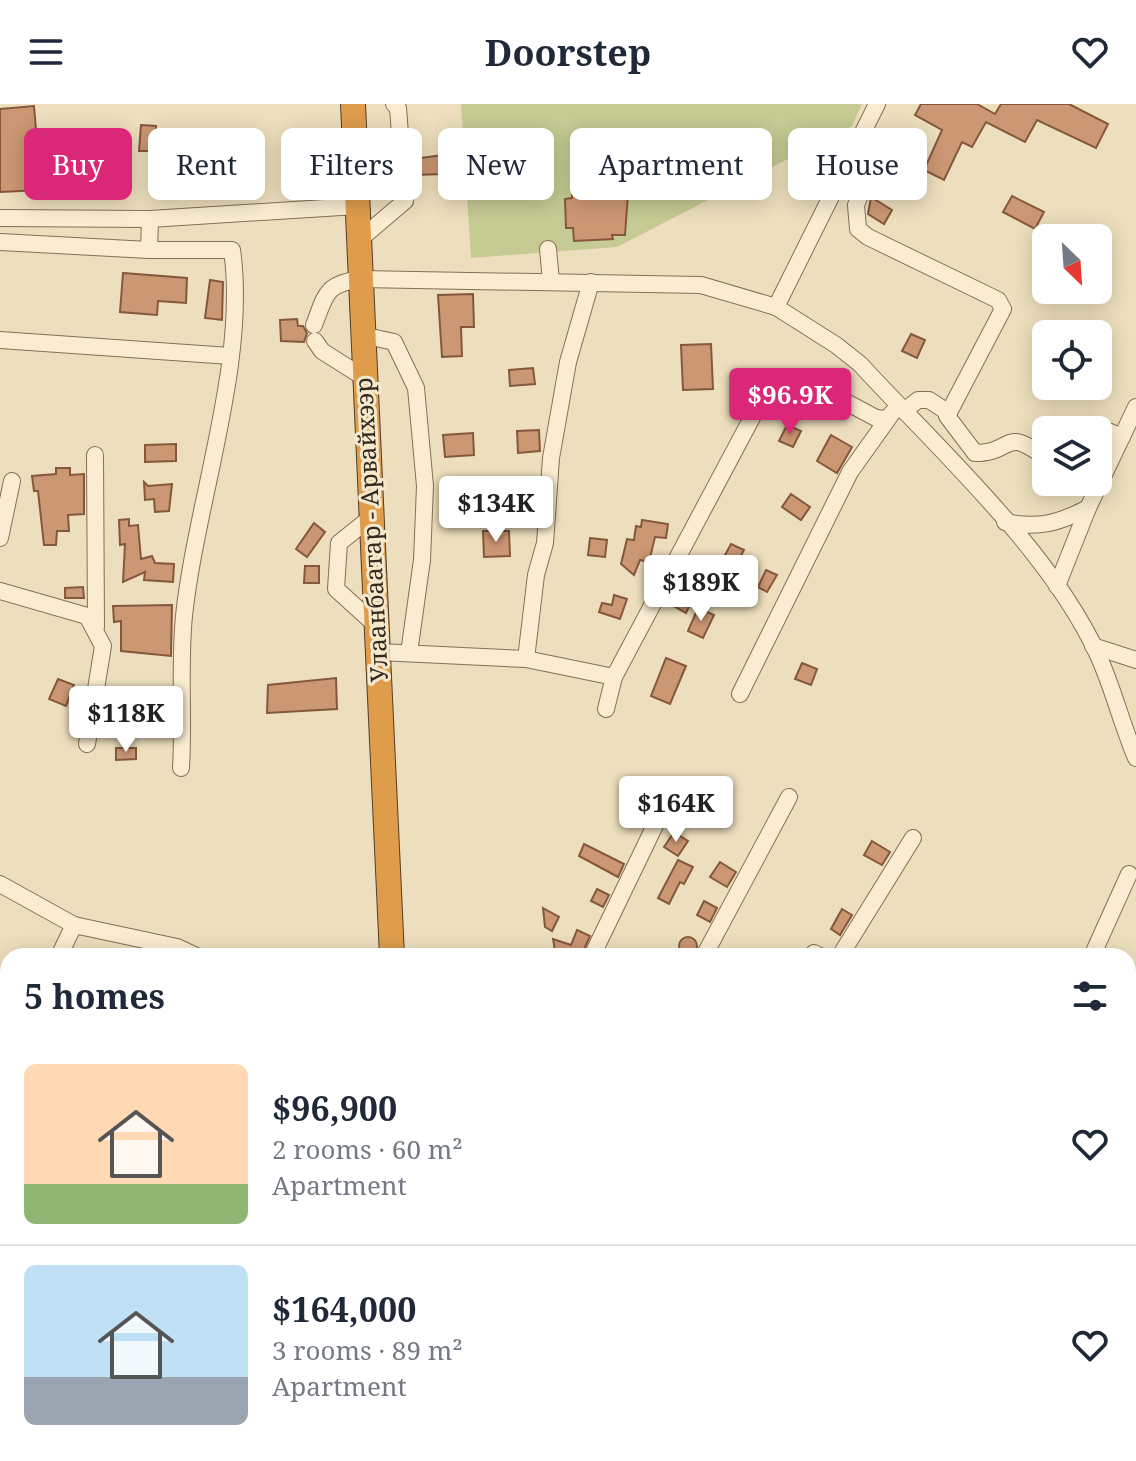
<!DOCTYPE html>
<meta charset="utf-8">
<style>
body{margin:0;font-family:"Noto Serif",serif;background:#f2f2f3;color:#1f2937;height:100vh;display:flex;flex-direction:column;font-size:30px;white-space:nowrap}
*{box-sizing:border-box;margin:0}
p{font-size:26px;color:#747a83}
.icon{flex:none;width:44px;height:44px;fill:none;stroke:currentColor;stroke-width:2;stroke-linecap:round;stroke-linejoin:round}
.map{position:relative;flex:1;overflow:hidden}
.sheet{position:absolute;left:0px;top:844px;width:1136px;height:514px;display:flex;flex-direction:column;background:#fff;border-radius:24px 24px 0 0;box-shadow:0 4px 20px #0003}
.sheet>*{flex:none}
.banner{position:absolute;left:24px;top:24px;width:1088px;height:72px;display:flex;gap:16px}
.needle{width:52px;rotate:155deg}
.buttons{position:absolute;left:1032px;top:120px;display:grid;gap:16px}
.buttons a{display:grid;place-items:center;width:80px;height:80px;border-radius:12px;background:#fff;box-shadow:0 4px 20px #0003;font-size:40px}
.price{position:absolute;translate:-50% -68px;padding:0 18px;border-radius:8px;background:#fff;color:#222;font-size:26px;line-height:52px;filter:drop-shadow(0 2px 4px #0008)}
.price::after{content:'';position:absolute;left:50%;top:48px;width:24px;height:18px;margin-left:-12px;background:inherit;clip-path:polygon(0 0,100% 0,50% 100%)}
.price.active{background:#db2777;color:#fff}
ul{padding:0;list-style:none}
li{display:flex;align-items:center;gap:24px;height:200px;padding:0 24px}
li+li{border-top:2px solid #e0e1e3}
li span{display:grid;place-items:center;flex:none;width:224px;height:160px;border-radius:12px;color:#555}
li>.icon{margin-inline-start:auto}
span .icon{width:96px;height:96px;fill:#fffc;stroke-width:1}
li b{font-size:34px}
h2{display:flex;justify-content:space-between;align-items:center;height:96px;padding:0 24px;font-size:34px}
.chip{padding:0 28px;border-radius:12px;background:#fff;box-shadow:0 4px 20px #0003;font-size:28px;line-height:72px}
.chip.active{background:#db2777;color:#fff}
header{display:flex;justify-content:space-between;align-items:center;height:104px;padding:0 24px;background:#fff;font-size:36px;font-weight:700}
.map>svg:first-child{display:block}
.green{fill:#c5cb92}
.building{fill:#cc9773;stroke:#84583c;stroke-width:2}
.lines{fill:none;stroke-linecap:round;stroke-linejoin:round}
.minor-casing{stroke:#856f56;stroke-width:18}
.highway-casing{stroke:#523d2b;stroke-width:26}
.minor{stroke:#f9ecd0;stroke-width:16}
.highway{stroke:#df9d4c;stroke-width:24}
.labels{text-anchor:middle;stroke-width:6;stroke-linejoin:round;paint-order:stroke}
.street-label{font-size:24px;fill:#34271b;stroke:#f5e9cd}
</style>
<header><svg class="icon" aria-label="menu" viewBox="0 0 24 24"><path d="M4 6h16M4 12h16M4 18h16"/></svg>Doorstep<svg class="icon" aria-label="heart" viewBox="0 0 24 24"><path d="M12 20l-8-8c-3-5 5-10 8-4 3-6 11-1 8 4z"/></svg></header>
<div class="map">
<svg width="1136" height="1357" viewBox="0 0 1136 1357">
<rect width="100%" height="100%" fill="#eddfbd"/>
<path class="green" d="M461,0H862L852,22L617,143L471,154Z"/>
<g class="building">
<path d="M921,0H977L995,10L1001,0H1069L1108,20L1096,44L1037,16L1025,38L986,18L972,43L962,38L944,76L924,66L942,26L915,11Z"/>
<path d="M34,2L41,86L0,88V5Z"/>
<path d="M141,21L156,22L154,47H139Z"/>
<path d="M443,51L444,70L414,71L413,55Z"/>
<path d="M174,65L170,79H155V66Z"/>
<path d="M611,75V79L622,78L623,91L628,90L625,131H612L613,135L574,137L573,124H566L565,95L572,94V82L587,81V76Z"/>
<path d="M1012,92L1044,108L1035,125L1003,108Z"/>
<path d="M871,93L892,106L884,120L868,110Z"/>
<path d="M123,169L187,174L186,199L158,197L157,211L120,208Z"/>
<path d="M210,176L223,178L222,216L205,214Z"/>
<path d="M473,190L474,223H461L462,252L442,253L438,191Z"/>
<path d="M297,215L298,222H303L307,229L304,238L281,237L280,216Z"/>
<path d="M911,230L925,236L917,254L902,247Z"/>
<path d="M711,240L713,285L683,286L681,241Z"/>
<path d="M533,264L535,280L510,282L509,266Z"/>
<path d="M787,321L801,327L793,343L779,337Z"/>
<path d="M539,326L540,347L518,349L517,327Z"/>
<path d="M473,329L474,351L445,353L443,331Z"/>
<path d="M831,331L852,343L837,369L817,357Z"/>
<path d="M176,340V357L145,358V341Z"/>
<path d="M56,364H70V371L84,370V410L68,411L69,427H57L56,441H44L38,387H34L32,372L56,370Z"/>
<path d="M144,378L148,382L172,380L169,407L155,408L154,395L145,396Z"/>
<path d="M791,390L810,403L801,416L782,403Z"/>
<path d="M129,415V422L138,421L141,455L152,452L155,459L174,460L173,478L144,476L145,468L123,478L125,440L120,441L119,416Z"/>
<path d="M642,416L668,420L666,434L655,433L649,458L640,456L634,471L621,460L627,435L634,436L636,422L641,423Z"/>
<path d="M314,419L325,428L307,453L296,445Z"/>
<path d="M483,427H509L510,452L484,453Z"/>
<path d="M590,434L607,436L605,453L588,451Z"/>
<path d="M731,440L744,446L736,461L731,459L720,488L708,483L710,475L696,462H719Z"/>
<path d="M305,462H319V479H304Z"/>
<path d="M766,466L777,471L767,488L758,483Z"/>
<path d="M83,483L84,494H65V484Z"/>
<path d="M679,487L693,494L686,509L672,501Z"/>
<path d="M614,491L627,495L620,515L599,508L602,499L612,501Z"/>
<path d="M172,501L171,552L121,547V517L114,518L113,502Z"/>
<path d="M698,504L714,511L703,534L688,527Z"/>
<path d="M666,554L686,562L670,600L651,592Z"/>
<path d="M802,559L817,565L811,581L795,575Z"/>
<path d="M336,574L337,605L267,609L268,581Z"/>
<path d="M58,575L74,581L66,602L49,595Z"/>
<path d="M116,644H136V655L116,656Z"/>
<path d="M674,728L688,737L678,752L664,743Z"/>
<path d="M872,737L890,748L882,761L864,751Z"/>
<path d="M584,740L624,760L618,773L579,752Z"/>
<path d="M678,756L693,763L684,780L680,778L669,800L658,794Z"/>
<path d="M720,758L736,768L727,783L710,773Z"/>
<path d="M597,785L609,791L603,803L591,797Z"/>
<path d="M704,797L717,804L710,818L697,811Z"/>
<path d="M543,804L559,813L552,827L545,823Z"/>
<path d="M842,805L852,811L840,831L831,825Z"/>
<path d="M577,826L590,832L581,852H556L553,835L571,841Z"/>
<circle cx="688" cy="842" r="9"/>
</g>
<g class="lines">
<defs>
<g id="minor">
<path d="M844,65L858,74L862,86L856,101L858,125L868,133L998,196L1003,205L947,312L975,349C1015,349 1002,321 1046,354"/>
<path d="M0,114L150,115L357,102"/>
<path d="M150,115L149,146H232C248,258 196,398 184,512C179,562 184,614 181,664"/>
<path d="M358,137L405,97L398,4L394,0"/>
<path d="M0,138L149,146"/>
<path d="M548,145L551,177"/>
<path d="M776,203L877,0"/>
<path d="M314,221C326,190 325,180 361,175L701,181L776,203L836,241L860,260C939,346 1050,446 1098,551C1113,584 1122,621 1136,654"/>
<path d="M362,231L394,238L416,284L425,382L422,456L409,549"/>
<path d="M0,236L230,252"/>
<path d="M315,237L322,247L363,273"/>
<path d="M904,307L918,296H929L949,309"/>
<path d="M1098,331L1108,327L1122,333"/>
<path d="M95,351L96,523"/>
<path d="M374,411L339,439L336,485L378,523"/>
<path d="M1005,418C1038,425 1059,419 1088,404"/>
<path d="M0,434L12,377"/>
<path d="M1057,482L1088,404L1136,303"/>
<path d="M0,487L87,512L103,542L87,640"/>
<path d="M1093,542L1136,556"/>
<path d="M379,548L526,555L614,573"/>
<path d="M526,555L536,471L545,439L551,354L568,258L591,178"/>
<path d="M740,590L850,368L892,309"/>
<path d="M606,605L614,573L772,276L816,282L876,314L887,315"/>
<path d="M0,780L74,821L177,843L196,852"/>
<path d="M59,852L74,821"/>
<path d="M592,852L673,684"/>
<path d="M704,852L789,693"/>
<path d="M812,852L814,849L820,852"/>
<path d="M840,852L913,734"/>
<path d="M1092,852L1129,770"/>
<path d="M0,974L8,957"/>
<path d="M1128,1030L1136,1012"/>
<path d="M1,1174L8,1161"/>
<path d="M1128,1225L1136,1207"/>
<path d="M320,1357L327,1350"/>
<path d="M369,1357L377,1350"/>
<path d="M612,1357L616,1350"/>
<path d="M767,1357L771,1350"/>
<path d="M874,1357V1350"/>
<path d="M978,1357L981,1350"/>
<path d="M1066,1357L1069,1350"/>
</g>
<g id="highway">
<path d="M353,0C364,284 380,568 392,852"/>
<path d="M419,1350V1357"/>
</g>
</defs>
<use href="#minor" class="minor-casing"/>
<use href="#highway" class="highway-casing"/>
<use href="#minor" class="minor"/>
<use href="#highway" class="highway"/>
</g>
<g class="labels">
<g class="street-label">
<text transform="translate(372 426) rotate(-93)" y="8">Улаанбаатар - Арвайхээр</text>
</g>
</g>
</svg>
<div class="buttons">
<a><svg class="needle" viewBox="-14 -14 28 28"><path d="M0-13l5 13h-10z" fill="#e53935"/><path d="M0 13l5-13h-10z" fill="#747a83"/></svg></a>
<a><svg class="icon" aria-label="locate" viewBox="0 0 24 24"><circle cx="12" cy="12" r="6"/><path d="M12 2v4M12 18v4M2 12h4M18 12h4"/></svg></a>
<a><svg class="icon" aria-label="layers" viewBox="0 0 24 24"><path d="M12 4l9 5-9 5-9-5zM3 14l9 5 9-5"/></svg></a>
</div>
<b class="price active" style="left:790px;top:332px">$96.9K</b>
<b class="price" style="left:496px;top:440px">$134K</b>
<b class="price" style="left:701px;top:519px">$189K</b>
<b class="price" style="left:126px;top:650px">$118K</b>
<b class="price" style="left:676px;top:740px">$164K</b>
<div class="banner">
<a class="chip active">Buy</a>
<a class="chip">Rent</a>
<a class="chip">Filters</a>
<a class="chip">New</a>
<a class="chip">Apartment</a>
<a class="chip">House</a>
</div>
<section class="sheet">
<h2>5 homes<svg class="icon" aria-label="filters" viewBox="0 0 24 24"><path d="M4 7h16M4 17h16"/><circle cx="9" cy="7" r="2"/><circle cx="15" cy="17" r="2"/></svg></h2>
<ul>
<li><span style="background:linear-gradient(#ffd9b3 75%,#8fb573 0)"><svg class="icon" aria-label="home" viewBox="0 0 24 24"><path d="M3 11l9-7 9 7M6 9v11h12V9"/></svg></span><div><b>$96,900</b><p>2 rooms · 60 m²</p><p>Apartment</p></div><svg class="icon" aria-label="heart" viewBox="0 0 24 24"><path d="M12 20l-8-8c-3-5 5-10 8-4 3-6 11-1 8 4z"/></svg></li>
<li><span style="background:linear-gradient(#bfe0f5 70%,#9aa5b1 0)"><svg class="icon" aria-label="home" viewBox="0 0 24 24"><path d="M3 11l9-7 9 7M6 9v11h12V9"/></svg></span><div><b>$164,000</b><p>3 rooms · 89 m²</p><p>Apartment</p></div><svg class="icon" aria-label="heart" viewBox="0 0 24 24"><path d="M12 20l-8-8c-3-5 5-10 8-4 3-6 11-1 8 4z"/></svg></li>
</ul>
</section>
</div>
